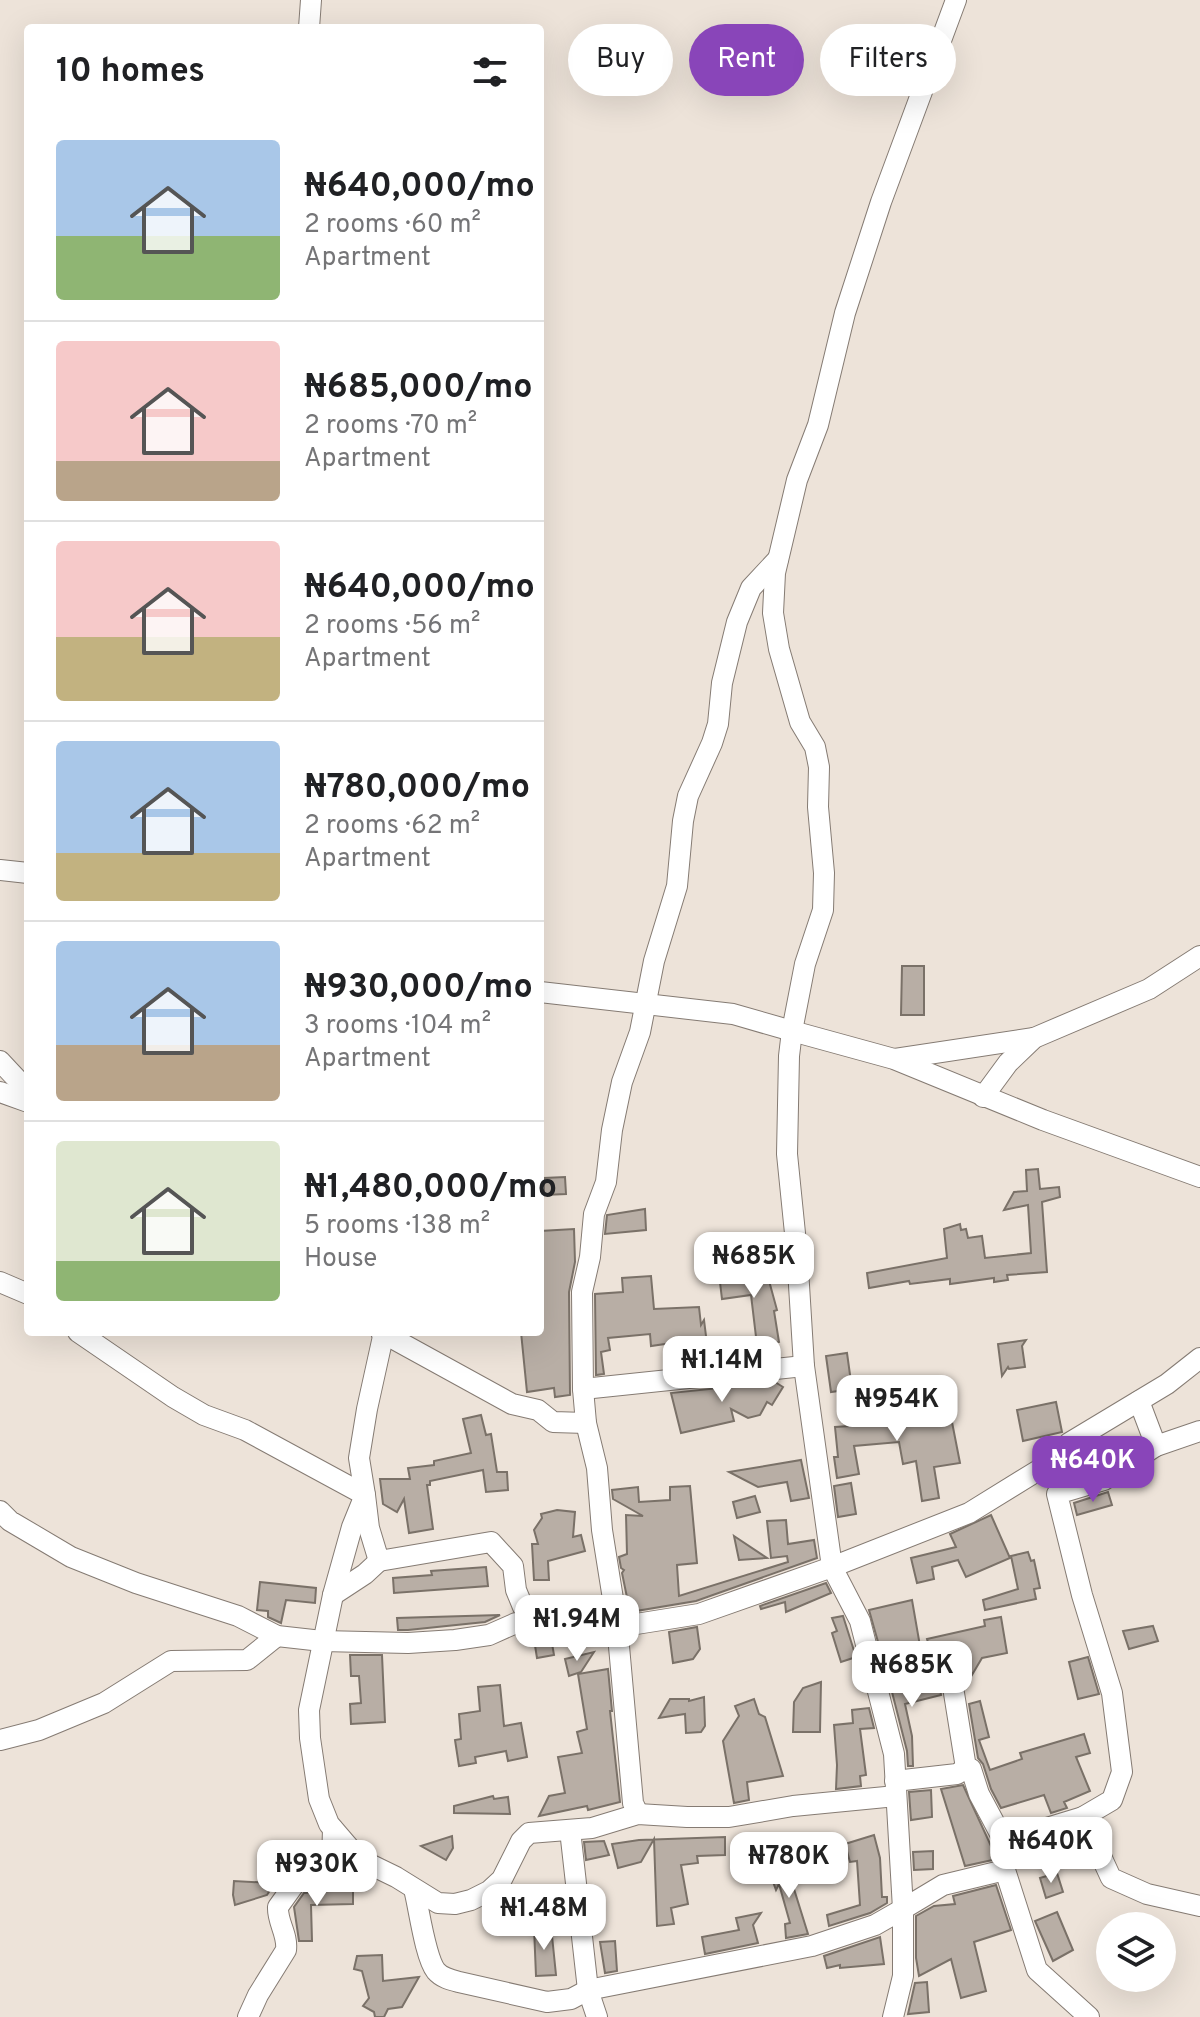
<!DOCTYPE html>
<meta charset="utf-8">
<style>
body{margin:0;font-family:Overpass,sans-serif;background:#f2f2f2;color:#202124;height:100vh;display:flex;flex-direction:column;font-size:30px;white-space:nowrap}
*{box-sizing:border-box;margin:0}
p{font-size:26px;color:#757577}
.icon{flex:none;width:44px;height:44px;fill:none;stroke:currentColor;stroke-width:2;stroke-linecap:round;stroke-linejoin:round}
.map{position:relative;flex:1;overflow:hidden}
.drawer{position:absolute;left:24px;top:24px;width:520px;height:1312px;display:flex;flex-direction:column;background:#fff;border-radius:8px;box-shadow:0 8px 32px #0002}
.drawer>*{flex:none}
.guide{position:absolute;left:568px;top:24px;width:512px;height:72px;display:flex;gap:16px}
.controls{position:absolute;left:1096px;top:1912px;display:grid;gap:16px}
.controls a{display:grid;place-items:center;width:80px;height:80px;border-radius:50%;background:#fff;box-shadow:0 8px 32px #0002;font-size:40px}
.price{position:absolute;translate:-50% -68px;padding:0 18px;border-radius:16px;background:#fff;color:#222;font-size:26px;line-height:52px;filter:drop-shadow(0 2px 4px #0008)}
.price::after{content:'';position:absolute;left:50%;top:48px;width:24px;height:18px;margin-left:-12px;background:inherit;clip-path:polygon(0 0,100% 0,50% 100%)}
.price.on{background:#8945b9;color:#fff}
ul{padding:0;list-style:none}
li{display:flex;align-items:center;gap:24px;height:200px;padding:0 32px}
li+li{border-top:2px solid #e0e0e0}
li span{display:grid;place-items:center;flex:none;width:224px;height:160px;border-radius:8px;color:#555}
li>.icon{margin-inline-start:auto}
span .icon{width:96px;height:96px;fill:#fffc;stroke-width:1}
li b{font-size:34px}
h2{display:flex;justify-content:space-between;align-items:center;height:96px;padding:0 32px;font-size:34px}
.chip{padding:0 28px;border-radius:36px;background:#fff;box-shadow:0 8px 32px #0002;font-size:28px;line-height:72px}
.chip.on{background:#8945b9;color:#fff}
.map>svg:first-child{display:block}
.building{fill:#b8aea5;stroke:#7a7168;stroke-width:2}
.lines{fill:none;stroke-linecap:round;stroke-linejoin:round}
.minor-casing{stroke:#857b73;stroke-width:22}
.minor{stroke:#fff;stroke-width:20}
</style>
<div class="map">
<svg width="1200" height="2017" viewBox="0 0 1200 2017">
<rect width="100%" height="100%" fill="#ede3d9"/>
<g class="building">
<path d="M902,966H924V1015H901Z"/>
<path d="M1038,1169L1040,1189L1059,1187L1060,1197L1042,1202L1047,1272L1007,1275L1008,1280L994,1282V1278L950,1284V1279L910,1284L909,1281L869,1288L867,1273L947,1258L944,1229L960,1224L961,1230L966,1229L968,1238L982,1236L985,1258L1031,1253L1028,1205L1004,1210L1014,1192L1027,1191L1026,1170Z"/>
<path d="M565,1177L566,1194L544,1195V1178Z"/>
<path d="M645,1209L646,1230L605,1234L607,1215Z"/>
<path d="M574,1229L575,1262L569,1292L570,1395L555,1397L554,1388L527,1392L521,1332H540V1231Z"/>
<path d="M765,1266L777,1310L774,1311L779,1342L757,1345L751,1295L722,1299L719,1274L737,1273Z"/>
<path d="M651,1276L654,1309L699,1307L701,1325L704,1320L709,1360L733,1355L734,1360L677,1366L692,1340L651,1346L650,1334L608,1338L610,1350L601,1352L604,1374L596,1375L595,1294L623,1292L622,1278Z"/>
<path d="M1026,1340L1022,1346L1025,1367L1009,1369L1008,1367L1002,1376L998,1344Z"/>
<path d="M847,1353L852,1389L831,1392L826,1356Z"/>
<path d="M775,1382L783,1387L772,1405L767,1402L760,1415L748,1418L731,1409L734,1421L681,1433L671,1393Z"/>
<path d="M866,1390L871,1421L893,1419V1428L951,1417L960,1463L934,1467L939,1498L922,1501L916,1461L903,1464L899,1442L854,1446L859,1474L837,1478L834,1457H838L835,1427L850,1426L845,1393Z"/>
<path d="M1056,1402L1062,1432L1023,1441L1017,1410Z"/>
<path d="M481,1415L486,1435L491,1434L497,1472H507L508,1490L486,1492L483,1470L430,1481V1485H427L433,1529L409,1533L404,1499L397,1512L383,1504L380,1479H410L408,1468L434,1465V1461L471,1453L463,1419Z"/>
<path d="M801,1460L809,1498L791,1501L787,1482L758,1487L729,1472Z"/>
<path d="M851,1483L856,1514L838,1517L834,1486Z"/>
<path d="M690,1486L697,1563L677,1565L679,1596L788,1562L787,1556L771,1558L767,1521L786,1520L788,1544L814,1540L817,1558L696,1601L630,1612L622,1573L624,1570L621,1568L619,1557L627,1554L626,1515L643,1516L613,1499L612,1490L638,1487L639,1502L670,1500V1487Z"/>
<path d="M1108,1492L1112,1505L1077,1515L1074,1503Z"/>
<path d="M755,1496L760,1512L737,1518L733,1502Z"/>
<path d="M557,1510L575,1512L573,1537L581,1535L585,1551L548,1561L549,1580H534L532,1544H538L534,1530L542,1518L541,1514Z"/>
<path d="M991,1515L1010,1558L966,1577L958,1560L932,1567L934,1579L917,1583L911,1558L956,1547L950,1534Z"/>
<path d="M734,1536L767,1558L739,1560Z"/>
<path d="M1028,1552L1031,1561L1034,1560L1040,1588L1034,1589L1036,1599L985,1610L983,1600L1018,1589L1011,1556Z"/>
<path d="M486,1567L488,1586L394,1593L393,1578L432,1575L431,1571Z"/>
<path d="M260,1582L316,1588L315,1603L286,1600L281,1623L268,1617V1611L257,1610Z"/>
<path d="M826,1583L831,1593L786,1612L785,1602L761,1609L760,1606Z"/>
<path d="M912,1600L920,1646L900,1651L902,1660L884,1663L869,1610Z"/>
<path d="M500,1615L485,1622L408,1630H398L397,1618Z"/>
<path d="M843,1616L856,1657L841,1662L832,1633L837,1631L832,1618Z"/>
<path d="M1001,1617L1007,1653L982,1658L972,1675L966,1652L946,1657L937,1673L927,1639L985,1626L984,1620Z"/>
<path d="M1153,1626L1158,1641L1129,1649L1123,1631Z"/>
<path d="M697,1627L700,1649L693,1659L673,1663L669,1632Z"/>
<path d="M550,1632L554,1655L537,1658L533,1633Z"/>
<path d="M594,1652L581,1672L569,1676L565,1659Z"/>
<path d="M350,1655H382L385,1722L351,1724L350,1704L361,1703L359,1676H351Z"/>
<path d="M1088,1657L1099,1694L1078,1699L1069,1662Z"/>
<path d="M608,1669L612,1711H610L620,1802L588,1810L587,1806L539,1816L549,1796L565,1793L558,1757L582,1753L577,1732L587,1729L578,1674Z"/>
<path d="M939,1681L941,1695L905,1704L912,1736L913,1766H908L907,1751L892,1692Z"/>
<path d="M821,1682L820,1732H793L794,1702L803,1688Z"/>
<path d="M500,1685L504,1726L521,1723L527,1757L508,1761L506,1751L475,1757L476,1763L459,1766L455,1740L461,1739L459,1714L480,1711L478,1687Z"/>
<path d="M704,1697L705,1726L701,1732L686,1733L685,1714L659,1718L670,1699H689V1701Z"/>
<path d="M754,1699L759,1714L765,1717L783,1776L747,1782L749,1800L734,1803L723,1741L739,1716L735,1706Z"/>
<path d="M980,1701L989,1737L979,1740L990,1770L1022,1759L1020,1753L1084,1734L1090,1753L1076,1757L1090,1791L1064,1802L1067,1808L1051,1813L1044,1795L1001,1808L991,1789L983,1764L978,1758L969,1704Z"/>
<path d="M869,1708L874,1728L860,1729L866,1775L860,1776L861,1786L836,1789L837,1765L834,1725L853,1723L852,1710Z"/>
<path d="M963,1785L997,1859L965,1866L941,1789Z"/>
<path d="M931,1790L932,1817L911,1820L909,1792Z"/>
<path d="M493,1796L494,1799L508,1797L510,1814L454,1813V1806Z"/>
<path d="M1076,1833L1081,1848L1056,1855L1052,1840Z"/>
<path d="M874,1835L880,1858L882,1897H887V1903L870,1913L829,1926L827,1915L860,1905L857,1861L850,1862L845,1844Z"/>
<path d="M452,1836L453,1848L446,1860L421,1846Z"/>
<path d="M725,1837V1855L697,1856L698,1863L681,1865L688,1904L671,1908L674,1924L657,1926L654,1839L641,1862L618,1868L612,1844L639,1840Z"/>
<path d="M604,1841L609,1855L586,1860L584,1842Z"/>
<path d="M933,1851V1869L914,1870L913,1852Z"/>
<path d="M291,1857L267,1895L235,1905L233,1895L234,1881L271,1883L270,1858Z"/>
<path d="M794,1860L785,1874L789,1873L808,1934L786,1938L785,1924L790,1923L779,1884L776,1890L768,1868Z"/>
<path d="M1057,1873L1063,1892L1046,1898L1040,1878Z"/>
<path d="M996,1885L1011,1930L974,1942L986,1991L961,1998L951,1959L919,1976L916,1958V1916L934,1906L955,1904L953,1896Z"/>
<path d="M353,1889V1904L311,1905L312,1941H299L294,1907L304,1893Z"/>
<path d="M1057,1912L1073,1950L1053,1961L1035,1921Z"/>
<path d="M761,1913L753,1925L758,1943L705,1954L702,1937L739,1930L736,1918Z"/>
<path d="M551,1926L556,1975L536,1976L534,1927Z"/>
<path d="M880,1937L884,1964L840,1968V1965L827,1968L824,1956Z"/>
<path d="M615,1941L617,1971L605,1973L600,1942Z"/>
<path d="M382,1955L383,1981L419,1977L402,2007L388,2009L384,2017H375L374,2012L363,2006L369,1998L362,1971L354,1969L357,1956Z"/>
<path d="M927,1982L929,2012L908,2014L915,1983Z"/>
</g>
<g class="lines">
<defs>
<g id="minor">
<path d="M956,0L881,202L845,313L818,425L797,480L775,573L773,613L779,649L800,722L815,747L819,767L818,807L824,873L823,910L805,964L792,1031L894,1059L1043,1120L1200,1177"/>
<path d="M309,28L311,0"/>
<path d="M0,870L28,873"/>
<path d="M540,992L733,1014L792,1031L789,1056L787,1154L797,1253L804,1366L832,1567L860,1621L894,1754L903,1909L943,1885L1005,1870L1037,1970L1089,2017"/>
<path d="M895,1059L1034,1038"/>
<path d="M0,1061L28,1091"/>
<path d="M0,1092L28,1102"/>
<path d="M983,1097L1008,1063L1034,1038L1149,989L1200,956"/>
<path d="M0,1282L28,1294"/>
<path d="M78,1332L173,1397L204,1415L245,1430L365,1495L369,1528L379,1561L491,1542L513,1566L516,1590L523,1607L539,1619L574,1618L630,1625L699,1614L832,1567L969,1513L1042,1468L1069,1443L1167,1384L1200,1358"/>
<path d="M381,1332L512,1404L538,1410L553,1422L586,1423"/>
<path d="M384,1332L367,1409L359,1458L365,1495L352,1527L333,1595L309,1710L310,1738L319,1799L329,1824L359,1859L396,1877L438,1903L455,1904L471,1900L489,1891L502,1879L521,1841L529,1833L592,1828L638,1814L687,1817H729L793,1806L896,1796"/>
<path d="M583,1389L804,1366"/>
<path d="M1156,1446L1200,1431"/>
<path d="M0,1511L10,1521L71,1557L136,1583L238,1616L277,1636L322,1641L408,1643L455,1640L489,1635L516,1623L539,1619"/>
<path d="M333,1595L365,1574L379,1561"/>
<path d="M953,1687L966,1768"/>
<path d="M0,1740L39,1730L104,1703L171,1661L247,1660L277,1636"/>
<path d="M895,1781L957,1774L966,1768L971,1769L979,1794L1004,1841L1083,1817L1111,1878L1147,1894L1200,1906"/>
<path d="M638,1814L633,1803L617,1624L602,1530L597,1468L586,1423L583,1389L582,1292L590,1257L594,1214L606,1182L612,1130L622,1082L640,1032L654,961L677,886L683,821L688,796L712,743L718,724L722,683L737,622L751,588L778,559"/>
<path d="M1083,1817L1112,1800L1122,1772L1112,1693L1082,1595L1057,1494L1104,1480L1156,1446L1139,1401"/>
<path d="M570,1830L588,1990L597,2017"/>
<path d="M414,1889C419,1908 425,1957 436,1971C442,1978 451,1980 459,1982L547,2002L571,1999L588,1990L812,1946L875,1925L903,1909V1976L893,2017"/>
<path d="M248,2017L258,1995L286,1950C288,1934 277,1922 278,1907L296,1882L328,1869L332,1862L333,1829"/>
</g>
</defs>
<use href="#minor" class="minor-casing"/>
<use href="#minor" class="minor"/>
</g>
</svg>
<div class="controls">
<a><svg class="icon" aria-label="layers" viewBox="0 0 24 24"><path d="M12 4l9 5-9 5-9-5zM3 14l9 5 9-5"/></svg></a>
</div>
<b class="price" style="left:754px;top:1300px">₦685K</b>
<b class="price" style="left:722px;top:1404px">₦1.14M</b>
<b class="price" style="left:897px;top:1443px">₦954K</b>
<b class="price on" style="left:1093px;top:1504px">₦640K</b>
<b class="price" style="left:577px;top:1663px">₦1.94M</b>
<b class="price" style="left:912px;top:1709px">₦685K</b>
<b class="price" style="left:1051px;top:1885px">₦640K</b>
<b class="price" style="left:789px;top:1900px">₦780K</b>
<b class="price" style="left:317px;top:1908px">₦930K</b>
<b class="price" style="left:544px;top:1952px">₦1.48M</b>
<div class="guide">
<a class="chip">Buy</a>
<a class="chip on">Rent</a>
<a class="chip">Filters</a>
</div>
<section class="drawer">
<h2>10 homes<svg class="icon" aria-label="filters" viewBox="0 0 24 24"><path d="M4 7h16M4 17h16"/><circle cx="9" cy="7" r="2"/><circle cx="15" cy="17" r="2"/></svg></h2>
<ul>
<li><span style="background:linear-gradient(#a9c7e8 60%,#8fb573 0)"><svg class="icon" aria-label="home" viewBox="0 0 24 24"><path d="M3 11l9-7 9 7M6 9v11h12V9"/></svg></span><div><b>₦640,000/mo</b><p>2 rooms · 60 m²</p><p>Apartment</p></div></li>
<li><span style="background:linear-gradient(#f6c9c9 75%,#b9a48a 0)"><svg class="icon" aria-label="home" viewBox="0 0 24 24"><path d="M3 11l9-7 9 7M6 9v11h12V9"/></svg></span><div><b>₦685,000/mo</b><p>2 rooms · 70 m²</p><p>Apartment</p></div></li>
<li><span style="background:linear-gradient(#f6c9c9 60%,#c2b280 0)"><svg class="icon" aria-label="home" viewBox="0 0 24 24"><path d="M3 11l9-7 9 7M6 9v11h12V9"/></svg></span><div><b>₦640,000/mo</b><p>2 rooms · 56 m²</p><p>Apartment</p></div></li>
<li><span style="background:linear-gradient(#a9c7e8 70%,#c2b280 0)"><svg class="icon" aria-label="home" viewBox="0 0 24 24"><path d="M3 11l9-7 9 7M6 9v11h12V9"/></svg></span><div><b>₦780,000/mo</b><p>2 rooms · 62 m²</p><p>Apartment</p></div></li>
<li><span style="background:linear-gradient(#a9c7e8 65%,#b9a48a 0)"><svg class="icon" aria-label="home" viewBox="0 0 24 24"><path d="M3 11l9-7 9 7M6 9v11h12V9"/></svg></span><div><b>₦930,000/mo</b><p>3 rooms · 104 m²</p><p>Apartment</p></div></li>
<li><span style="background:linear-gradient(#dfe7d0 75%,#8fb573 0)"><svg class="icon" aria-label="home" viewBox="0 0 24 24"><path d="M3 11l9-7 9 7M6 9v11h12V9"/></svg></span><div><b>₦1,480,000/mo</b><p>5 rooms · 138 m²</p><p>House</p></div></li>
</ul>
</section>
</div>
